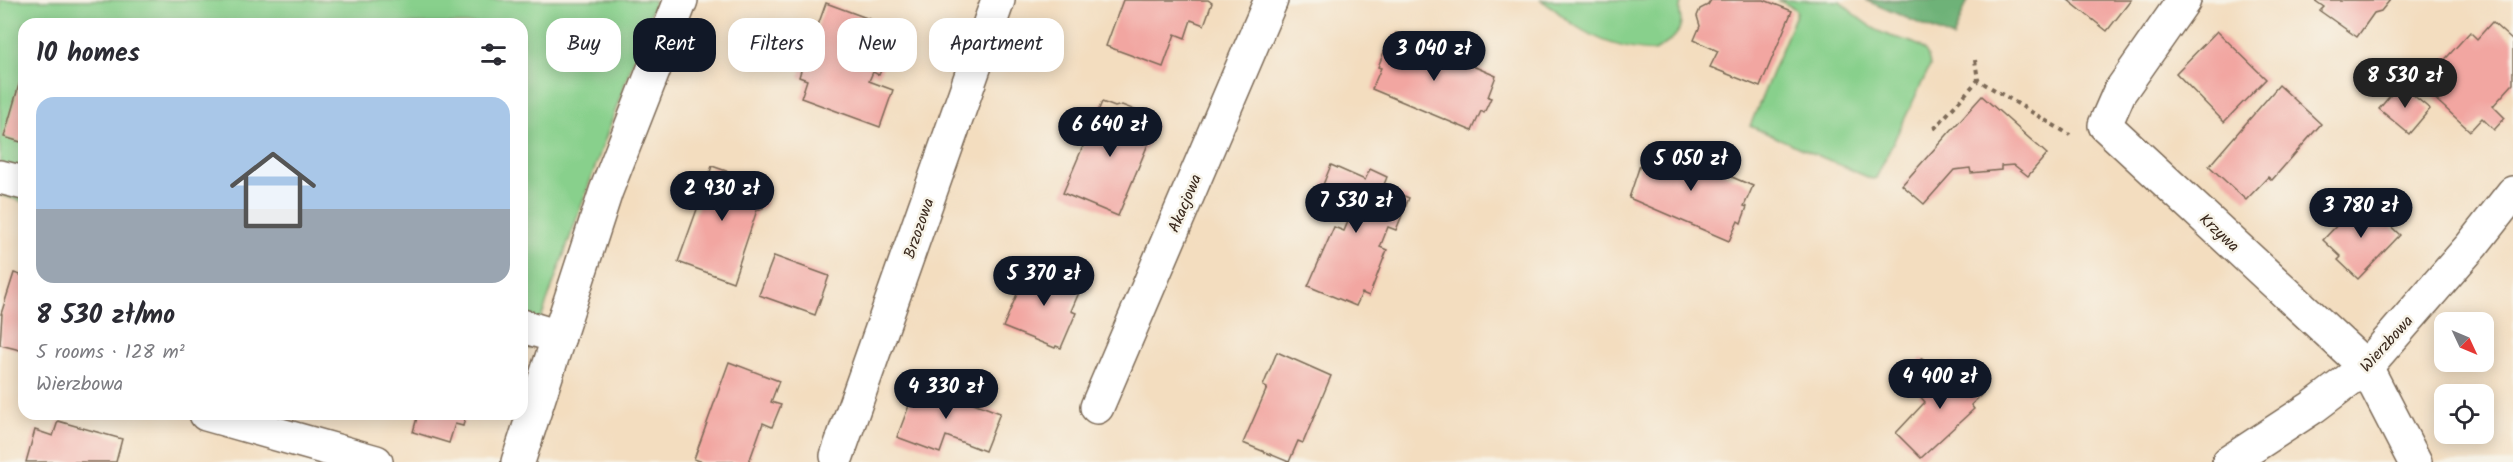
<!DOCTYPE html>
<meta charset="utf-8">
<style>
body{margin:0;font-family:Kalam,sans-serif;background:#f2f2f3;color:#2b2b33;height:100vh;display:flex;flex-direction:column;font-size:22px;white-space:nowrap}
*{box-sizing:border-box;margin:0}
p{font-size:20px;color:#7c7c81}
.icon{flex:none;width:33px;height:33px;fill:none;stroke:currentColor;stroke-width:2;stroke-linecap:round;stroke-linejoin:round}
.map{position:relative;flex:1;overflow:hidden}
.drawer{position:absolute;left:18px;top:18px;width:510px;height:402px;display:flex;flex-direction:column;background:#fff;border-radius:18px;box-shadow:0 3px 15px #0003}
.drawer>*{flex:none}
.top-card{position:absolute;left:546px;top:18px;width:570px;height:54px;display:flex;gap:12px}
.needle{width:39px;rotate:134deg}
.fabs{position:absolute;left:2434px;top:312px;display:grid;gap:12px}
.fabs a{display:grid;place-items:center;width:60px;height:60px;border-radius:12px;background:#fff;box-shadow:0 3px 15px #0003;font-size:30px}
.price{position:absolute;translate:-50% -51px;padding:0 14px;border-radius:21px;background:#111827;color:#fff;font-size:20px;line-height:39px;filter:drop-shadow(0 2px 3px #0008)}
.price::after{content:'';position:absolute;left:50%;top:36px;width:18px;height:14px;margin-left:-9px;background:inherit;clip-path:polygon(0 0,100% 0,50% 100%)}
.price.on{background:#222;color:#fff}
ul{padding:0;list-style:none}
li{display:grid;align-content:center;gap:12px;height:318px;padding:0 18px}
li span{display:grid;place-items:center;height:186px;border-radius:18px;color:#555}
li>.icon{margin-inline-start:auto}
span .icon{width:108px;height:108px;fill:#fffc;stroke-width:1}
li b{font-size:26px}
h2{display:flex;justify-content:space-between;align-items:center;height:72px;padding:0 18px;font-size:26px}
.pill{padding:0 21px;border-radius:18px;background:#fff;box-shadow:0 3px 15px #0003;font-size:21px;line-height:54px}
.pill.on{background:#111827;color:#fff}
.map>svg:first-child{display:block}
.green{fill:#88d08c;stroke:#627d55;stroke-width:1.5}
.forest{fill:#6eb278;stroke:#546e4b;stroke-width:1.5}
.building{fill:#f2a6a1}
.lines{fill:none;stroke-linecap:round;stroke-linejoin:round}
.street-casing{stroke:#7b6956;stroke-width:36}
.path{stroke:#7b6956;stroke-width:4;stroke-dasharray:4.5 4.5;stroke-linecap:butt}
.street{stroke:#fff;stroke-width:33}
.labels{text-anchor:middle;stroke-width:5;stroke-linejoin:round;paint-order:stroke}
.street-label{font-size:16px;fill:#3b2a1e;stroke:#f7f3e8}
</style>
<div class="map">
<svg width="2513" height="462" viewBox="0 0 2513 462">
<rect width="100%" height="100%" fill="#f7f3e8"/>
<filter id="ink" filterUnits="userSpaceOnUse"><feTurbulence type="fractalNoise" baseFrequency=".0167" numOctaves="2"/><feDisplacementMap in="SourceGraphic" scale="12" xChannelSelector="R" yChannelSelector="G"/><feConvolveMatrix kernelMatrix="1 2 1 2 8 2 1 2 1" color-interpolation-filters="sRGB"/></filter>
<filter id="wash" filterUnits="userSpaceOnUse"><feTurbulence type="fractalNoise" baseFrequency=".008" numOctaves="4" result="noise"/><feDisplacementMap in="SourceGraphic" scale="24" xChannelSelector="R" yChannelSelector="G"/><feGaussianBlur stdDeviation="1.35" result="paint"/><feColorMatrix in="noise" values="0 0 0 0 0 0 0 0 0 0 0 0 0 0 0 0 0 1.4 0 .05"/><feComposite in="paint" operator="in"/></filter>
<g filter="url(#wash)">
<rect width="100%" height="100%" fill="#f3ddbf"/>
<g class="green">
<path d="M0,0H655L530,349L522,346V24H24V202L0,195Z"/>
<path d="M1540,0H1683C1677,9 1681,14 1681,23C1680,36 1665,45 1655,51C1627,50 1598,41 1574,25C1561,17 1557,8 1540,0Z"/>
<path d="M1778,0L1840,1C1853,14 1868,27 1885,34C1903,42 1928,39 1930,66L1876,178L1872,179L1750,126L1797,12L1794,8Z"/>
</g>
<path class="forest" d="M1865,0H1968L1953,38Z"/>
<g id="blocks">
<g class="building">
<path d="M1123,0H1208L1212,3L1204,25L1191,20L1185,38L1175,34L1163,67L1106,46Z"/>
<path d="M1711,0H1764L1792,11L1760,87L1710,67L1718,51L1694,40L1700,26L1697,16L1700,9L1708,5Z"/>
<path d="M2068,0H2131L2107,31Z"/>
<path d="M2314,0H2390L2381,11L2374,13L2357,37L2320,11L2324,7Z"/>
<path d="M826,3L913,35L904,59L888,53L879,75L873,72L869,81L893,90L880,127L801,98L807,80L799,77L809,44L812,42Z"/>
<path d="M2492,22L2513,41V84L2493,106L2505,118L2494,130L2482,118L2470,131L2416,81L2417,74L2426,64L2433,63L2438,67L2470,32L2477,39Z"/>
<path d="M2217,31L2266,79L2224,122L2176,73Z"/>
<path d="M1396,33L1496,76L1488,97L1491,98L1484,113L1481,111L1472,131L1372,89L1381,68L1378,67L1384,52L1387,53Z"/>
<path d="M24,67V143L4,137Z"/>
<path d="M2400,84L2430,109L2409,134L2379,109Z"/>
<path d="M2279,85L2321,124L2272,180L2268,177L2246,200L2209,166Z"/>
<path d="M1982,96L2047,154L2028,176L2014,165L2001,166V170L1971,173L1970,168L1954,170L1924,204L1902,185Z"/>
<path d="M1102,102L1115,107L1122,105L1140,112L1144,119L1156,125L1118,216L1063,193Z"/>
<path d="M1652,143L1753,186L1744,206L1747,207L1741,223L1738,221L1729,241L1629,198L1641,162L1643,163Z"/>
<path d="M1331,165L1365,180L1370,169L1387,177L1383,187L1409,198L1396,230L1388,227L1380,247L1387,250L1369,296L1362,293L1356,306L1308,286L1334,227L1344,231L1352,212L1318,197Z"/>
<path d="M712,166L766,185L763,196L766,202L763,208L757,210L733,282L678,262L700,201L690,197L697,177L707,181Z"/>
<path d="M2362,199L2400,235L2358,279L2338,260L2341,257L2323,240Z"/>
<path d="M774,256L829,276L815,315L759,295Z"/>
<path d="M1029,266L1045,272L1047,266L1067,274L1064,281L1081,288L1071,311L1076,313L1061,348L1056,346L1055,348L1003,327Z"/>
<path d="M14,273L24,276V351L0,345L2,314H1Z"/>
<path d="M1277,352L1331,376L1303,443L1298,441L1289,462L1243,443L1267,388L1263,386Z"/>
<path d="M1922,358L1929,365L1920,376L1912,369Z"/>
<path d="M729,362L779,381L771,402L781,405L772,427L763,423L749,462H703L694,459Z"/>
<path d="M1952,362L1982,390V394L1971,405L1974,409L1921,458L1896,433L1925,402L1919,395Z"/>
<path d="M918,382L1000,413L985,451L946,436L940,453L897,437Z"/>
<path d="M418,414H466L463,426L455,424L449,443L413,432Z"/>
<path d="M58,421L122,439L116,462H26L35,430L53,436Z"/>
</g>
</g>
</g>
<g filter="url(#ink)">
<use href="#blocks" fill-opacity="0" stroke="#7b6956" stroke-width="1.5"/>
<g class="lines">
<defs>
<g id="street">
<path d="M2184,0L2119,93L2105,125L2366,367L2415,462"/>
<path d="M0,177L24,183"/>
<path d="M522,326L559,337"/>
<path d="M1097,407L1271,0"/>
<path d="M206,414L376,462"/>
<path d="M837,456L998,0"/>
<path d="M518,462L606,191L681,0"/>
<path d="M2229,462L2313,407L2366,367L2472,245L2513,193"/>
</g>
</defs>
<use href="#street" class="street-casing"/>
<g class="path">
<path d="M1975,60L1978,80"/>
<path d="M1934,129L1978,80L2070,135"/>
</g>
<use href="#street" class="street"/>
</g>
</g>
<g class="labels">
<g class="street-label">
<text transform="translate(1184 203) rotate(-67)" y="6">Akacjowa</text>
<text transform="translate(918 228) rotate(-71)" y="6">Brzozowa</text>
<text transform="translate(2220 232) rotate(43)" y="6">Krzywa</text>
<text transform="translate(2386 343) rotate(-48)" y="6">Wierzbowa</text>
</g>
</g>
</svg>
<div class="fabs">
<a><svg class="needle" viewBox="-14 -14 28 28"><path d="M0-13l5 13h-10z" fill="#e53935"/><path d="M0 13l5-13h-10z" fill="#7c7c81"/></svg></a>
<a><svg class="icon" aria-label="locate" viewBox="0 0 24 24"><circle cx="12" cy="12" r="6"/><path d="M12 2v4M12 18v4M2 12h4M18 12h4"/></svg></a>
</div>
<b class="price" style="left:1434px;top:82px">3 040 zł</b>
<b class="price on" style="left:2405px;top:109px">8 530 zł</b>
<b class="price" style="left:1110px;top:158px">6 640 zł</b>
<b class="price" style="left:1691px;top:192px">5 050 zł</b>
<b class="price" style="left:722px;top:222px">2 930 zł</b>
<b class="price" style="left:1356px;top:234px">7 530 zł</b>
<b class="price" style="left:2361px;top:239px">3 780 zł</b>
<b class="price" style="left:1044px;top:307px">5 370 zł</b>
<b class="price" style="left:1940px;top:410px">4 400 zł</b>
<b class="price" style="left:946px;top:420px">4 330 zł</b>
<div class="top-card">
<a class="pill">Buy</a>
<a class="pill on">Rent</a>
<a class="pill">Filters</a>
<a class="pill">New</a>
<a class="pill">Apartment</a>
</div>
<section class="drawer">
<h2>10 homes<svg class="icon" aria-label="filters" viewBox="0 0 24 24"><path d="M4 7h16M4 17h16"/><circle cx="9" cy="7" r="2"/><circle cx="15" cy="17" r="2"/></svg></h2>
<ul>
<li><span style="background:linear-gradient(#a9c7e8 60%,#9aa5b1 0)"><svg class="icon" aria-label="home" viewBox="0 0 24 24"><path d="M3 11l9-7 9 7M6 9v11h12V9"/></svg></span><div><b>8 530 zł/mo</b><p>5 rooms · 128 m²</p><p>Wierzbowa</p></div></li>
</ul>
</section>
</div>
